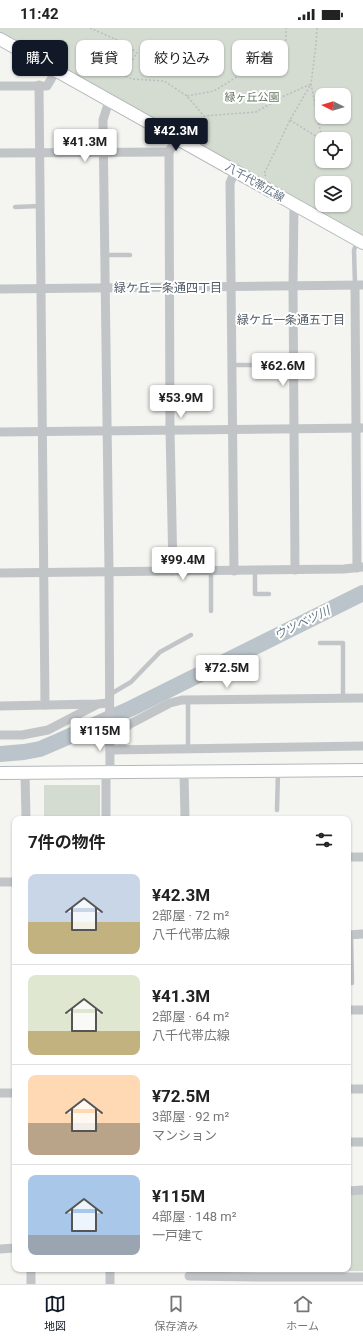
<!DOCTYPE html>
<html lang="ja">
<meta charset="utf-8">
<style>
body{margin:0;font-family:Roboto,"Noto Sans JP",sans-serif;background:#f6f6f6;color:#222;height:100vh;display:flex;flex-direction:column;font-size:15px;white-space:nowrap}
*{box-sizing:border-box;margin:0}
p{font-size:13px;color:#767676}
.icon{flex:none;width:22px;height:22px;fill:none;stroke:currentColor;stroke-width:2;stroke-linecap:round;stroke-linejoin:round}
.map{position:relative;flex:1;overflow:hidden}
.drawer{position:absolute;left:12px;top:788px;width:339px;height:456px;display:flex;flex-direction:column;background:#fff;border-radius:8px;box-shadow:0 1px 3px #0004}
.drawer>*{flex:none}
.banner{position:absolute;left:12px;top:12px;width:339px;height:36px;display:flex;gap:8px}
.needle{width:26px;rotate:275deg}
.controls{position:absolute;left:315px;top:60px;display:grid;gap:8px}
.controls a{display:grid;place-items:center;width:36px;height:36px;border-radius:8px;background:#fff;box-shadow:0 1px 3px #0004;font-size:20px}
.price{position:absolute;translate:-50% -34px;padding:0 9px;border-radius:4px;background:#fff;color:#222;font-size:13px;line-height:26px;filter:drop-shadow(0 1px 2px #0008)}
.price::after{content:'';position:absolute;left:50%;top:24px;width:12px;height:9px;margin-left:-6px;background:inherit;clip-path:polygon(0 0,100% 0,50% 100%)}
.price.on{background:#111827;color:#fff}
ul{padding:0;list-style:none}
li{display:flex;align-items:center;gap:12px;height:100px;padding:0 16px}
li+li{border-top:1px solid #e0e0e0}
li span{display:grid;place-items:center;flex:none;width:112px;height:80px;border-radius:8px;color:#555}
li>.icon{margin-inline-start:auto}
span .icon{width:48px;height:48px;fill:#fffc;stroke-width:1}
li b{font-size:17px}
h2{display:flex;justify-content:space-between;align-items:center;height:48px;padding:0 16px;font-size:17px}
.tag{padding:0 14px;border-radius:8px;background:#fff;box-shadow:0 1px 3px #0004;font-size:14px;line-height:36px}
.tag.on{background:#111827;color:#fff}
.status{display:flex;justify-content:space-between;align-items:center;height:28px;padding:0 20px;background:#fff;direction:ltr}
.status svg{height:11px;fill:currentColor}
.dock{display:flex;justify-content:space-around;align-items:center;height:56px;border-top:1px solid #e0e0e0;background:#fff;font-size:11px;color:#767676}
.dock a{display:grid;justify-items:center;gap:2px}
.dock .on{color:#111827}
.map>svg:first-child{display:block}
.green{fill:#d4dbd1;fill-rule:evenodd}
.lines{fill:none;stroke-linecap:round;stroke-linejoin:round}
.river{stroke:#bac4ca;stroke-width:16}
.secondary-casing{stroke:#b4b8bc;stroke-width:14}
.path{stroke:#bbbdbf;stroke-width:1.5;stroke-dasharray:2 2;stroke-linecap:butt}
.lane{stroke:#c2c5c8;stroke-width:4.5}
.street{stroke:#c2c5c8;stroke-width:9}
.secondary{stroke:#fff;stroke-width:12}
.labels{text-anchor:middle;stroke-width:4;stroke-linejoin:round;paint-order:stroke}
.park-label{font-size:11px;fill:#657862;stroke:#fff}
.street-label{font-size:11px;fill:#647280;stroke:#fff}
.neighbourhood-label{font-size:12px;fill:#515b65;stroke:#fff}
.water-label{font-size:12px;font-style:italic;fill:#647a85;stroke:#fff}
</style>
<div class="status"><b>11:42</b><svg viewBox="0 0 49 12"><path d="M0 12V9h3v3zM5 12V6h3v6zM10 12V3h3v9zM15 12V0h3v12zM26 1h20v11H26zM47 4h2v5h-2z"/></svg></div>
<div class="map">
<svg width="363" height="1256" viewBox="0 0 363 1256">
<rect width="100%" height="100%" fill="#f4f4f0"/>
<g class="green">
<path d="M0,0H363V212L0,7ZM322,67H344V89H322ZM322,111H344V133H322ZM322,155H344V177H322Z"/>
<rect x="44" y="757" width="56" height="34"/>
<path d="M348,1165H363V1243H201L199,1241H348Z"/>
</g>
<g class="lines">
<path class="river" d="M0,726L24,724L40,721L61,712L132,680L363,565"/>
<defs>
<g id="secondary">
<path d="M0,11L363,215"/>
<path d="M0,745L363,742"/>
</g>
</defs>
<use href="#secondary" class="secondary-casing"/>
<g class="path">
<path d="M90,0L124,15L137,25L122,47L132,51L164,53L187,68L204,88L256,84L284,68L311,56"/>
<path d="M317,0L316,16L311,56L322,111"/>
<path d="M187,68L214,63L243,45L286,15V0"/>
<path d="M290,92L322,112"/>
<path d="M266,148L264,146L290,92L311,56"/>
</g>
<g class="lane">
<path d="M15,179L40,178"/>
<path d="M105,227H130"/>
<path d="M355,257L354,222L358,212"/>
<path d="M231,337H258"/>
<path d="M255,542V566H269"/>
<path d="M211,583V543"/>
<path d="M320,615H343V670"/>
<path d="M109,667L131,654L160,624L191,607"/>
<path d="M188,721V672"/>
<path d="M277,782L278,744"/>
<path d="M351,907L352,955"/>
</g>
<g class="street">
<path d="M39,57L45,677"/>
<path d="M0,58H47L56,43"/>
<path d="M109,73L103,92L109,543L110,745"/>
<path d="M0,125L169,124"/>
<path d="M294,177L293,258L295,542"/>
<path d="M355,257L357,540"/>
<path d="M0,261L363,257"/>
<path d="M0,404L363,400"/>
<path d="M173,543L170,402L169,124L176,110"/>
<path d="M234,543L230,155L235,143"/>
<path d="M0,545L344,541L363,539"/>
<path d="M0,678L97,676L109,675"/>
<path d="M0,707H22L48,702L96,677"/>
<path d="M110,712L130,696L170,675L182,672L363,670"/>
<path d="M110,722L363,718"/>
<path d="M184,743L185,791"/>
<path d="M25,745L26,791"/>
<path d="M106,745V791"/>
<path d="M348,829H363"/>
<path d="M0,854H15"/>
<path d="M348,907L363,906"/>
<path d="M348,982H363"/>
<path d="M348,1061H363"/>
<path d="M0,1065H15"/>
<path d="M348,1114H363"/>
<path d="M348,1163L363,1162"/>
<path d="M0,1221L15,1220"/>
<path d="M31,1241V1256"/>
<path d="M110,1241V1256"/>
<path d="M189,1248L262,1249H363"/>
</g>
<use href="#secondary" class="secondary"/>
</g>
<g class="labels">
<g class="park-label">
<text x="252" y="73">緑ヶ丘公園</text>
</g>
<g class="street-label">
<text transform="translate(255 154) rotate(30)" y="4">八千代帯広線</text>
</g>
<g class="neighbourhood-label">
<text x="168" y="264">緑ケ丘一条通四丁目</text>
<text x="291" y="296">緑ケ丘一条通五丁目</text>
</g>
<g class="water-label">
<text transform="translate(302 595) rotate(-26)" y="4">ウツベツ川</text>
</g>
</g>
</svg>
<div class="controls">
<a><svg class="needle" viewBox="-14 -14 28 28"><path d="M0-13l5 13h-10z" fill="#e53935"/><path d="M0 13l5-13h-10z" fill="#767676"/></svg></a>
<a><svg class="icon" aria-label="locate" viewBox="0 0 24 24"><circle cx="12" cy="12" r="6"/><path d="M12 2v4M12 18v4M2 12h4M18 12h4"/></svg></a>
<a><svg class="icon" aria-label="layers" viewBox="0 0 24 24"><path d="M12 4l9 5-9 5-9-5zM3 14l9 5 9-5"/></svg></a>
</div>
<b class="price on" style="left:176px;top:124px">¥42.3M</b>
<b class="price" style="left:85px;top:135px">¥41.3M</b>
<b class="price" style="left:283px;top:359px">¥62.6M</b>
<b class="price" style="left:181px;top:391px">¥53.9M</b>
<b class="price" style="left:183px;top:553px">¥99.4M</b>
<b class="price" style="left:227px;top:661px">¥72.5M</b>
<b class="price" style="left:100px;top:724px">¥115M</b>
<div class="banner">
<a class="tag on">購入</a>
<a class="tag">賃貸</a>
<a class="tag">絞り込み</a>
<a class="tag">新着</a>
</div>
<section class="drawer">
<h2>7件の物件<svg class="icon" aria-label="filters" viewBox="0 0 24 24"><path d="M4 7h16M4 17h16"/><circle cx="9" cy="7" r="2"/><circle cx="15" cy="17" r="2"/></svg></h2>
<ul>
<li><span style="background:linear-gradient(#c9d6e8 60%,#c2b280 0)"><svg class="icon" aria-label="home" viewBox="0 0 24 24"><path d="M3 11l9-7 9 7M6 9v11h12V9"/></svg></span><div><b>¥42.3M</b><p>2部屋 · 72 m²</p><p>八千代帯広線</p></div></li>
<li><span style="background:linear-gradient(#dfe7d0 70%,#c2b280 0)"><svg class="icon" aria-label="home" viewBox="0 0 24 24"><path d="M3 11l9-7 9 7M6 9v11h12V9"/></svg></span><div><b>¥41.3M</b><p>2部屋 · 64 m²</p><p>八千代帯広線</p></div></li>
<li><span style="background:linear-gradient(#ffd9b3 60%,#b9a48a 0)"><svg class="icon" aria-label="home" viewBox="0 0 24 24"><path d="M3 11l9-7 9 7M6 9v11h12V9"/></svg></span><div><b>¥72.5M</b><p>3部屋 · 92 m²</p><p>マンション</p></div></li>
<li><span style="background:linear-gradient(#a9c7e8 75%,#9aa5b1 0)"><svg class="icon" aria-label="home" viewBox="0 0 24 24"><path d="M3 11l9-7 9 7M6 9v11h12V9"/></svg></span><div><b>¥115M</b><p>4部屋 · 148 m²</p><p>一戸建て</p></div></li>
</ul>
</section>
</div>
<nav class="dock">
<a class="on"><svg class="icon" aria-label="map" viewBox="0 0 24 24"><path d="M3 6l6-2 6 2 6-2v14l-6 2-6-2-6 2zM9 4v14M15 6v14"/></svg>地図</a>
<a><svg class="icon" aria-label="saved" viewBox="0 0 24 24"><path d="M7 4h10v16l-5-4-5 4z"/></svg>保存済み</a>
<a><svg class="icon" aria-label="home" viewBox="0 0 24 24"><path d="M3 11l9-7 9 7M6 9v11h12V9"/></svg>ホーム</a>
</nav>
